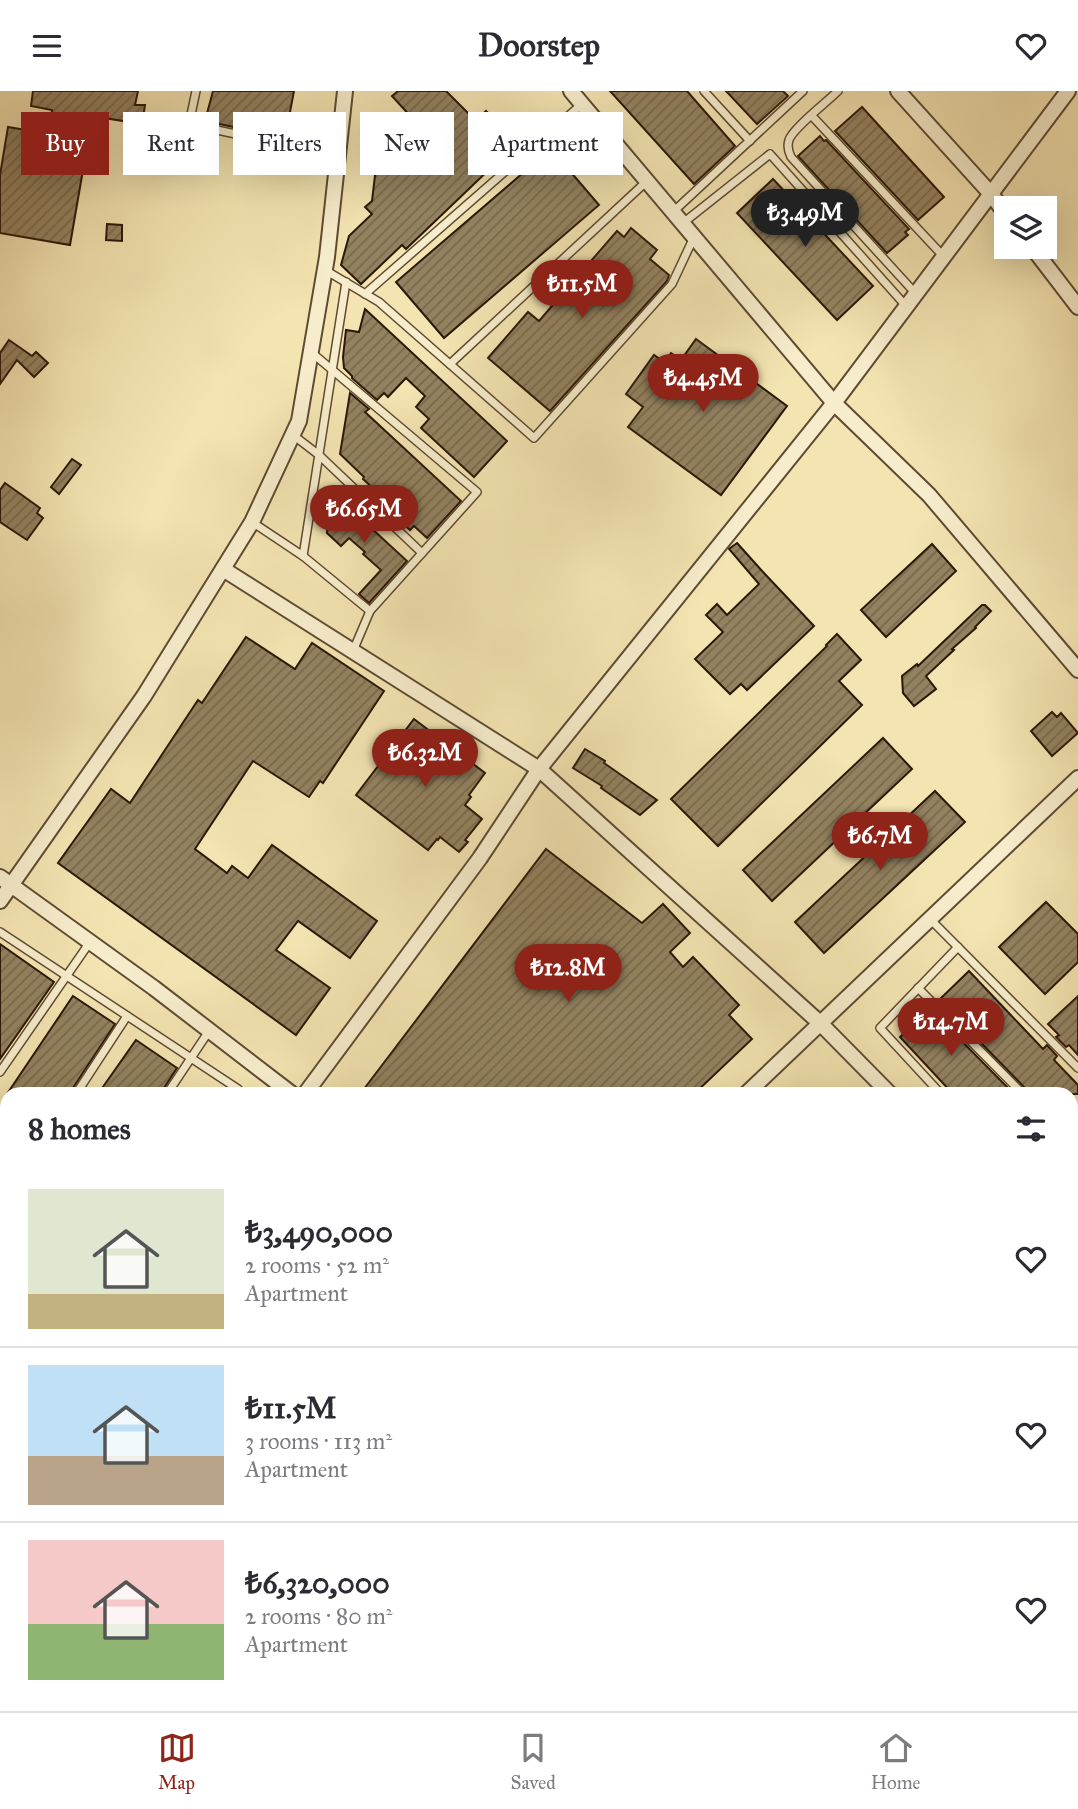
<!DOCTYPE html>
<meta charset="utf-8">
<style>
body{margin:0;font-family:"IM FELL Great Primer",serif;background:#f2f2f3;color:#2b2b33;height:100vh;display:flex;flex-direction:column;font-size:26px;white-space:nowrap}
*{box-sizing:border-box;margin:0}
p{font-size:23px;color:#7c7c81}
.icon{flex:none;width:38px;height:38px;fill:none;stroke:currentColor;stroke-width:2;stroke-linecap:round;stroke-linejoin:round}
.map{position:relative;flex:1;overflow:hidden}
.drawer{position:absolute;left:0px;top:996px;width:1078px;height:625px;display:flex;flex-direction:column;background:#fff;border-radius:21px 21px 0 0;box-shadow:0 7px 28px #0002}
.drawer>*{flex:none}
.banner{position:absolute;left:21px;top:21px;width:700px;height:63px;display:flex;gap:14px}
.fabs{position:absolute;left:994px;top:105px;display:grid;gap:14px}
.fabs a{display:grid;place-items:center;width:63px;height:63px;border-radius:0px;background:#fff;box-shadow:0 7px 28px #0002;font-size:35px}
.price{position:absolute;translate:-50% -60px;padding:0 16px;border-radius:24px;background:#8f2418;color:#fff;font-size:23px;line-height:46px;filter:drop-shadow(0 2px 4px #0008)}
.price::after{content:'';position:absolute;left:50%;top:42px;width:21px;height:16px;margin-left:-10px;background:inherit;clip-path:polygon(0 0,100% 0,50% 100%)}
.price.on{background:#222;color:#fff}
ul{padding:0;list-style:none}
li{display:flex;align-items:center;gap:21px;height:175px;padding:0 28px}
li+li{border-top:2px solid #e1e1e2}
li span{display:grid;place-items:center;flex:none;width:196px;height:140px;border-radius:0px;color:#555}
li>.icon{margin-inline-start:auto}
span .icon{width:84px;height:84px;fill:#fffc;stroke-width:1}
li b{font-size:30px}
h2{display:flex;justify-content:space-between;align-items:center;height:84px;padding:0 28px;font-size:30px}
.tag{padding:0 24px;border-radius:0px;background:#fff;box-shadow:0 7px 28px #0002;font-size:24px;line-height:63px}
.tag.on{background:#8f2418;color:#fff}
header{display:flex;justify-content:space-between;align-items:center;height:91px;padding:0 28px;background:#fff;font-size:32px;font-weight:800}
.dock{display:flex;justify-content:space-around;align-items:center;height:98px;border-top:2px solid #e1e1e2;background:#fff;font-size:19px;color:#7c7c81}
.dock a{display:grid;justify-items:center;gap:4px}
.dock .on{color:#8f2418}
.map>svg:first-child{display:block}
.building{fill:url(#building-hatch);stroke:#2c1808;stroke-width:2}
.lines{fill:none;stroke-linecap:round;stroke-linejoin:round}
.lane-casing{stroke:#5e4b32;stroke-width:10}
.street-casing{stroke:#5e4b32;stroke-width:18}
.lane{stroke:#f7edcc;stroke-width:7}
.street{stroke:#f7edcc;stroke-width:14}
</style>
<header><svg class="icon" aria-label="menu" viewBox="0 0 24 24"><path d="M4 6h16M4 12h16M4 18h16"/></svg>Doorstep<svg class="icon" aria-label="heart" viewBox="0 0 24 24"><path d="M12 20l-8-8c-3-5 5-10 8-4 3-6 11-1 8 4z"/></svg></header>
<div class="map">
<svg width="1078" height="1620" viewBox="0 0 1078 1620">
<defs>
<pattern id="building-hatch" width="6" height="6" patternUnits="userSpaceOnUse" patternTransform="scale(1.75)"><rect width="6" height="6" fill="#938260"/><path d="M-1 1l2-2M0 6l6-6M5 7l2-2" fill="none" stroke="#78694d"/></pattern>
</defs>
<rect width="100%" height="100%" fill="#f3e4b1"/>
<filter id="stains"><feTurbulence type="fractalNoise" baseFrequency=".00286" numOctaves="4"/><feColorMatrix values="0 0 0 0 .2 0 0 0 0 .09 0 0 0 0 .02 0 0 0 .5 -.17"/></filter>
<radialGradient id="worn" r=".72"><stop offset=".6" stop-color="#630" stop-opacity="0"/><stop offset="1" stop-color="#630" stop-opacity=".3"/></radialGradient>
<g class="building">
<path d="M33,0H138L135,14H145L142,33L85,24L82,49L88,50L70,154L0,142V84L8,36L49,43L52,19L31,15Z"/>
<path d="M213,0H294L285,47L205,30Z"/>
<path d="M398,0H446L476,30L486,20L517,52L406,158L402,154L361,193L341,174L349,145L372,123L365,116L372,110L376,76L387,65L402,81L433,52L412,31L414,29L392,5Z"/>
<path d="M610,0H687L735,55L694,93Z"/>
<path d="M726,0H783L788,5L757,33Z"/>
<path d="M862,16L944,106L918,129L835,40Z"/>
<path d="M820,45L824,50L826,49L909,138L905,141L908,144L887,162L798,65Z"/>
<path d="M551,58L599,114L444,247L396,191Z"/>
<path d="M773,88L873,195L837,229L737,122Z"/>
<path d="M107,133L122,134V150L106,149Z"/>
<path d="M631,137L657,159L650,168L669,184L667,190L550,320L488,267L528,221L539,230L617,140L624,146Z"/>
<path d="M365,218L507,350L474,386L421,337L429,328L416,316L425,305L406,287L388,306L384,302L377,309L352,287V285L344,277L343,266L346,239L359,241Z"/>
<path d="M696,248L787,315L721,404L628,336L643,316L626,303L654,264L664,271L671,262L681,269Z"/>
<path d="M9,249L32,265L36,261L48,272L34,286L17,269L0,293V262Z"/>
<path d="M350,302L369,318L365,321L461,410L427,447L414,435L410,439L399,429L403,425L363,388L364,386L340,363Z"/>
<path d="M72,368L81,374L59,403L51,396Z"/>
<path d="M5,392L40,417L37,422L43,427L27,449L0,431V399Z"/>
<path d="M331,400L407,470L369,512L359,503L381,479L363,463L365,461L349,447L341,455L327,442Z"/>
<path d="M737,452L763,481L814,535L747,599L741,593L730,603L695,568L723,541L706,524L717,513L727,524L759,493L729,458Z"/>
<path d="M932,453L956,480L886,546L861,519Z"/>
<path d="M982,514H985L991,520L975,536L976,537L952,558L954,559L926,585L936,598L914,615L903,602L902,585L917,573L918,575Z"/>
<path d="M837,543L861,569L839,590L862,614L718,755L671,708L827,555L826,554Z"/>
<path d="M246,546L295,578L312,552L384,600L323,692L320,690L309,706L253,670L195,758L227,782L232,775L248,787L272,754L377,830L350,867L298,830L276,859L330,897L296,944L58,772L111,698L130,712L198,609L202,612Z"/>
<path d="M1052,621L1057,626L1061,622L1078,642L1052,665L1031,640Z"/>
<path d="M414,628L485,682L469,704L471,706L465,714L482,728L465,749L468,751L459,761L440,746L438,749L437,748L428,759L356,704Z"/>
<path d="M883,647L912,678L772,810L743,779Z"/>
<path d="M585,658L605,670L604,672L657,709L640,724L601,697L602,695L573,677Z"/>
<path d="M935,700L965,731L824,862L795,831Z"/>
<path d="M546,758L642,832L663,813L690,842L670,861L683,876L693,866L739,914L729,924L752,948L694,1003H371L364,998Z"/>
<path d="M1046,811L1078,843V871L1045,903L999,856Z"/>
<path d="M0,853L54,891L0,968Z"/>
<path d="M969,880L1043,958L1047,954L1057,965L1054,969L1078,994V1003H1029L1027,999L939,909Z"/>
<path d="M73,905L115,933L69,1003H7Z"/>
<path d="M1078,905V964L1069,954L1066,956L1056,946L1059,944L1048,933Z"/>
<path d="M930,918L1014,1003H953L900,946Z"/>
<path d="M136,949L177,977L160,1003H98Z"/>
</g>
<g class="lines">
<defs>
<g id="lane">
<path d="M196,0L189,33L338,65"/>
<path d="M704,0L750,50"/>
<path d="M838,0C828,10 792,38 789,49C787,55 788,60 791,66L916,203"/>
<path d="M812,25L944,166"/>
<path d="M673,121L803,0"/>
<path d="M683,132L770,63L906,215"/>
<path d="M325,179L379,211L534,347L672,193L694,146"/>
<path d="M346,191L303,465L370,520L353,560"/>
<path d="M365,203L582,13"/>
<path d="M311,261L477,401L370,520"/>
<path d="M450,273L647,90"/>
<path d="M293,344L319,364L422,462"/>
<path d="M252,431L303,465"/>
<path d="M930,828L1078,977"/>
<path d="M0,841L238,998L242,1003"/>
<path d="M918,897L1023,1003"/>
<path d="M0,981L90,851"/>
<path d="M76,1003L127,925"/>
<path d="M167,1003L209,940"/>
<path d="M941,1003L880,937L958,856"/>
<path d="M1071,1033L1078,1025"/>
<path d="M1071,1051L1078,1059"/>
<path d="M0,1073L7,1082"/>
<path d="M1071,1081L1078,1075"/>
</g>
<g id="street">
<path d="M571,0L834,312L929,404L1078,579"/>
<path d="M898,0L991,103L1006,123"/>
<path d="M1032,156L1078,216"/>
<path d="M223,478L539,678L821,933L890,1003"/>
<path d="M0,786L154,897L292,1003"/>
<path d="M0,810L144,605L252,431L299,330L327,166L345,0"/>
<path d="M305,1003L480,767L539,678L834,312L1068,0"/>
<path d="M746,1003L1078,687"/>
<path d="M1071,1139L1078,1132"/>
<path d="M1071,1186L1078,1193"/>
<path d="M0,1387L7,1378"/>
<path d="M420,1614L426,1620"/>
<path d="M878,1614L885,1620"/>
<path d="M119,1620L125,1614"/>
<path d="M558,1620L565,1614"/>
</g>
</defs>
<use href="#lane" class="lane-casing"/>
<use href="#street" class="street-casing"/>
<use href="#lane" class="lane"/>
<use href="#street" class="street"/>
</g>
<rect width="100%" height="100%" filter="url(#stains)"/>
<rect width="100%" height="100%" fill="url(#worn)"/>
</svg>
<div class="fabs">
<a><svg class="icon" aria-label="layers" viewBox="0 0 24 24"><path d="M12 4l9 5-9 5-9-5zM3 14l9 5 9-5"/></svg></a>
</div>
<b class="price on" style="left:805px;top:158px">₺3.49M</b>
<b class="price" style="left:582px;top:229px">₺11.5M</b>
<b class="price" style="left:703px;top:323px">₺4.45M</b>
<b class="price" style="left:364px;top:454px">₺6.65M</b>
<b class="price" style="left:425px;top:698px">₺6.32M</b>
<b class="price" style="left:880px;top:781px">₺6.7M</b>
<b class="price" style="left:568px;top:913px">₺12.8M</b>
<b class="price" style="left:951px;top:967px">₺14.7M</b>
<div class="banner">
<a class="tag on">Buy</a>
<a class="tag">Rent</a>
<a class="tag">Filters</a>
<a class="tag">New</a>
<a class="tag">Apartment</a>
</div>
<section class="drawer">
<h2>8 homes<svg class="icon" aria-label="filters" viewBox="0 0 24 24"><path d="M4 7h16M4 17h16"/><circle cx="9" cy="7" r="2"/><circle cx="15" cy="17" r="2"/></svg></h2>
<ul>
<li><span style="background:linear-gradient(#dfe7d0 75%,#c2b280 0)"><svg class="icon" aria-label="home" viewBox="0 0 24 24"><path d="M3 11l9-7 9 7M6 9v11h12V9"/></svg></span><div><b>₺3,490,000</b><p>2 rooms · 52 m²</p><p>Apartment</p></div><svg class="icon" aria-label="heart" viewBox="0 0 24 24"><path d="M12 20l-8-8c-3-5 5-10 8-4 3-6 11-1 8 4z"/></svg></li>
<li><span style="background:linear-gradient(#bfe0f5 65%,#b9a48a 0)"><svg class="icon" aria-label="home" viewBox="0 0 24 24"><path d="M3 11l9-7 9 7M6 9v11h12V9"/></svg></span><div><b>₺11.5M</b><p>3 rooms · 113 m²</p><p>Apartment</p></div><svg class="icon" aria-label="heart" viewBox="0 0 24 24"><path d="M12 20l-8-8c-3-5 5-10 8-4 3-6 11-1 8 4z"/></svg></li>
<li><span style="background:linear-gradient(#f6c9c9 60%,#8fb573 0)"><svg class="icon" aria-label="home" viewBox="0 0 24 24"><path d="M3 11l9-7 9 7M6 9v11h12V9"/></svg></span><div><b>₺6,320,000</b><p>2 rooms · 80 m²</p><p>Apartment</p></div><svg class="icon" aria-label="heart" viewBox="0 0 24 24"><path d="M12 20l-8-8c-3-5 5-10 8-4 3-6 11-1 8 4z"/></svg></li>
</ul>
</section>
</div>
<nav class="dock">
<a class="on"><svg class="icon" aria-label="map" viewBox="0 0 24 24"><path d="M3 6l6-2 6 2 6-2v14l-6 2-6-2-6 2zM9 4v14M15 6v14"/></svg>Map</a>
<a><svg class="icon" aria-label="saved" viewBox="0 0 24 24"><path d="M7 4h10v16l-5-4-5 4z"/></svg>Saved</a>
<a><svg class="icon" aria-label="home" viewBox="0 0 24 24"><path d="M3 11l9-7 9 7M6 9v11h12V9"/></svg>Home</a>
</nav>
